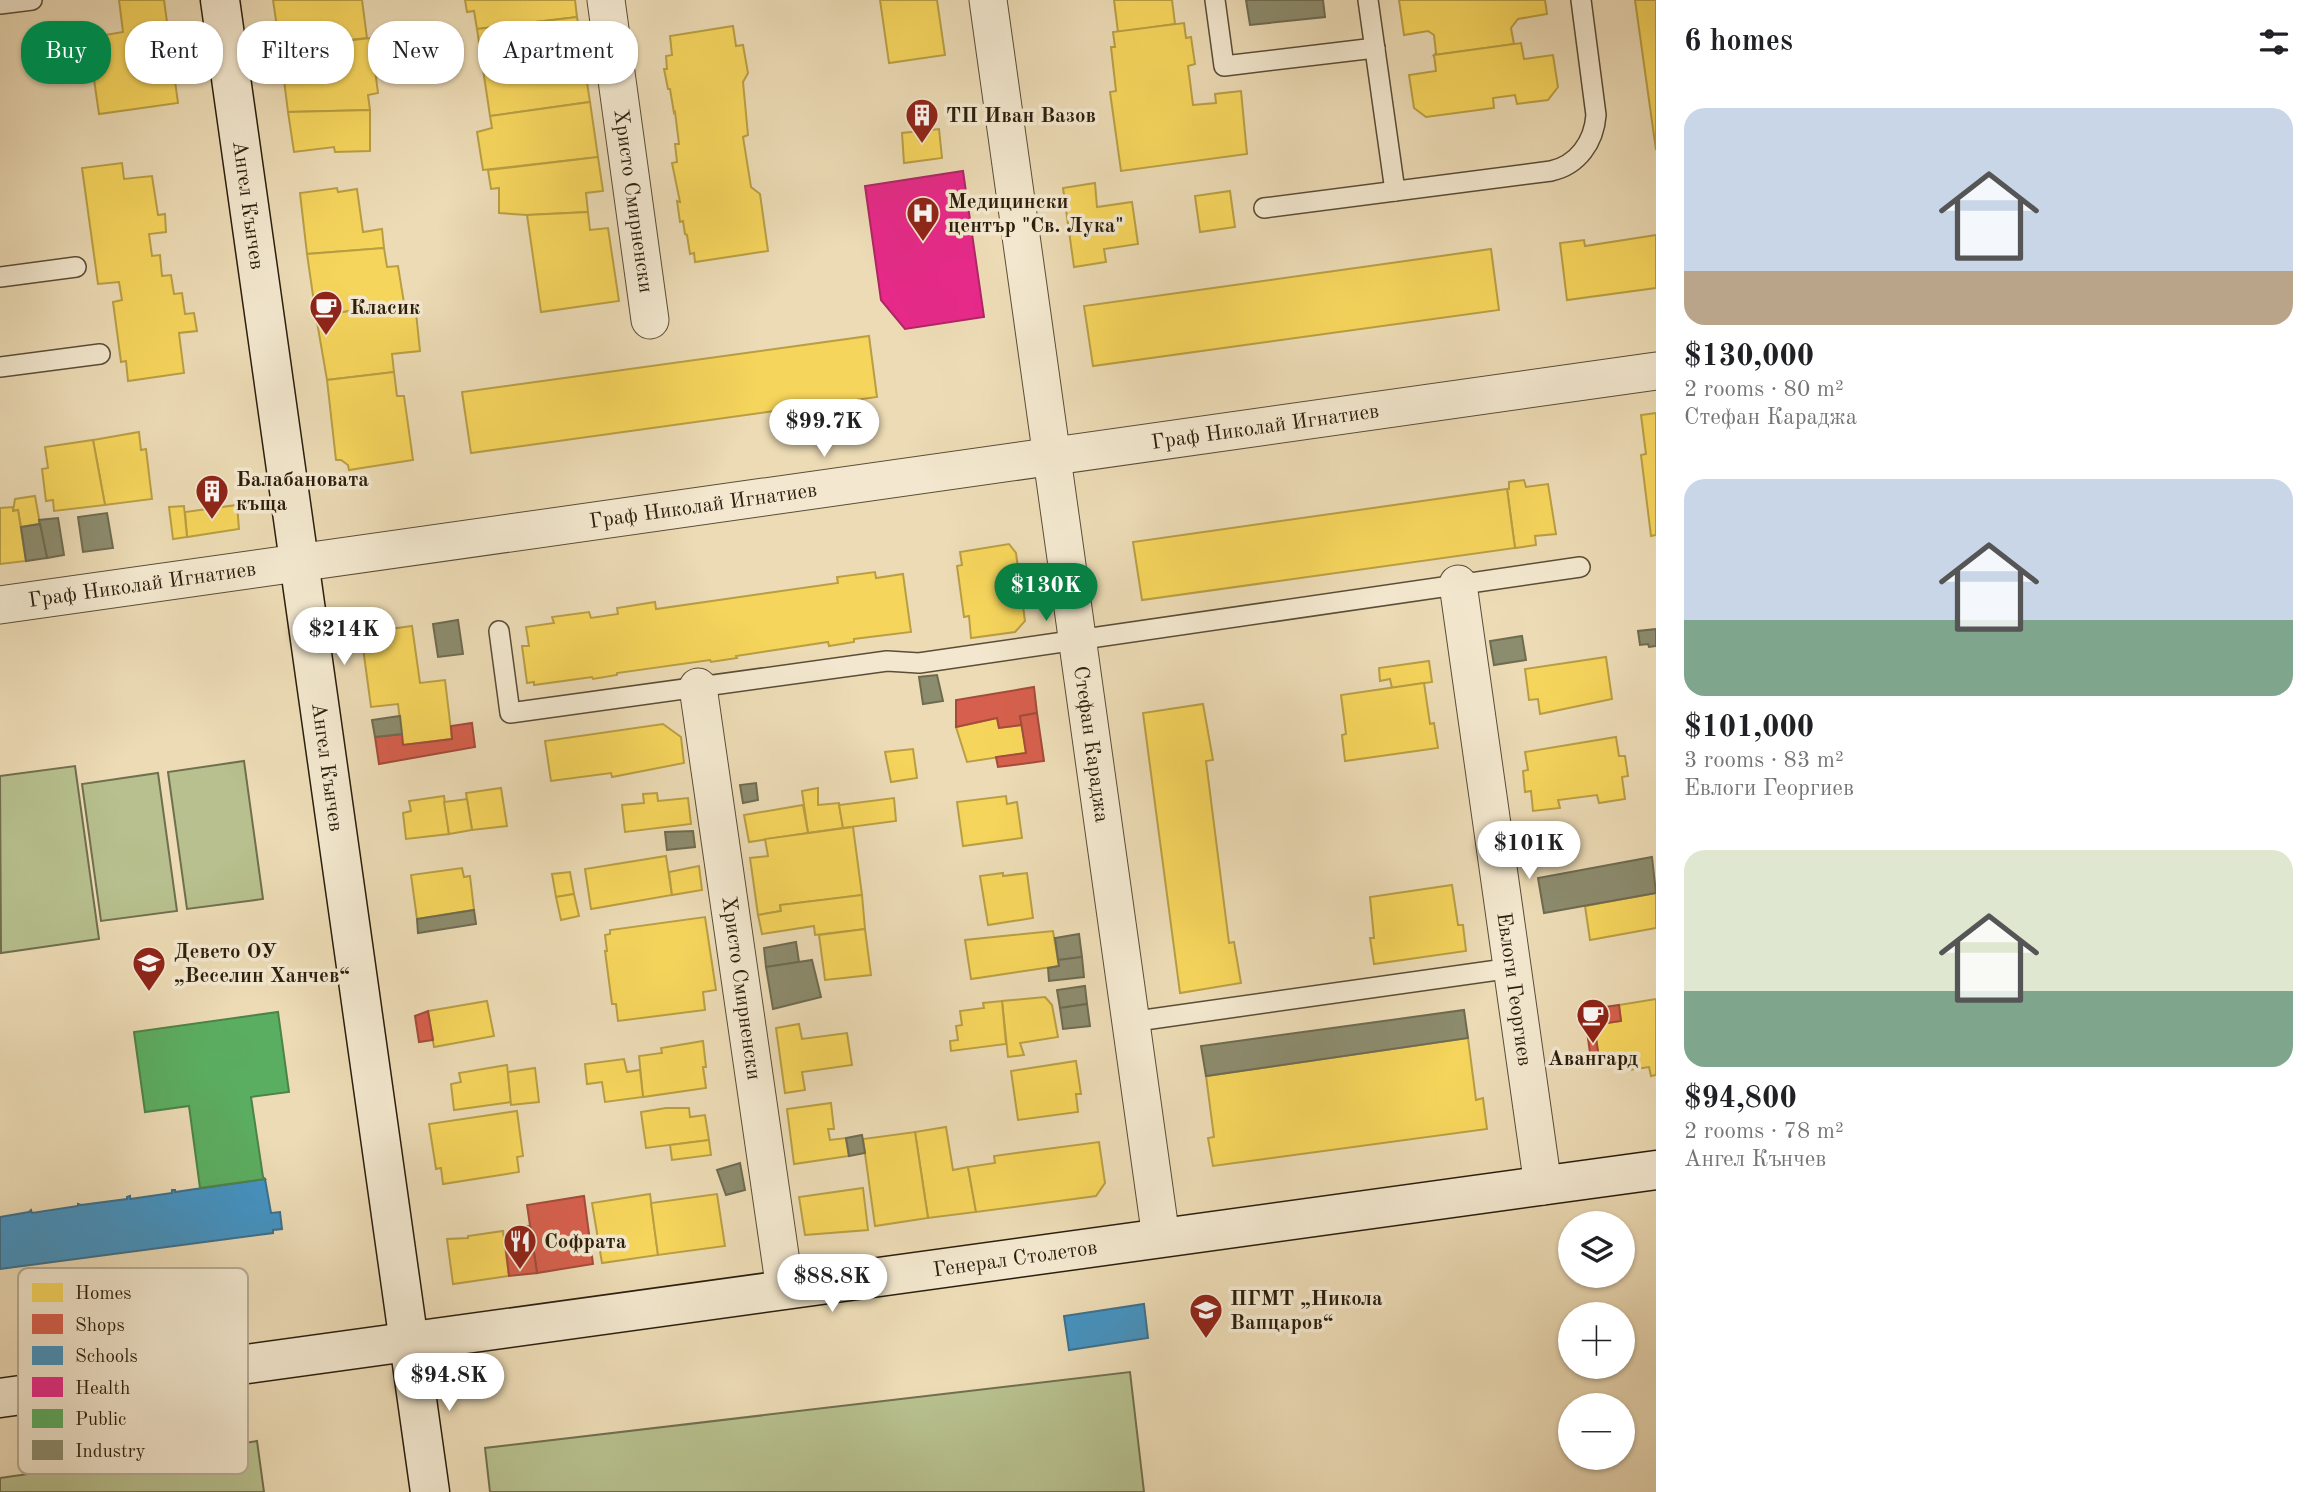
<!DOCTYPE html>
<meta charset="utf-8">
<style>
body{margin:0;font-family:"Old Standard TT",serif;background:#f2f2f2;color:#202124;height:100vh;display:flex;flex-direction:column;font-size:26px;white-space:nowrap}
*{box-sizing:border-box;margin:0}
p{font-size:23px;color:#757577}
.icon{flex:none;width:38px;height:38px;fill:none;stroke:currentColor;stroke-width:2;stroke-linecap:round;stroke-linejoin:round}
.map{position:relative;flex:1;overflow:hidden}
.sheet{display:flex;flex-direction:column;background:#fff;width:665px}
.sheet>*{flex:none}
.guide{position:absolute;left:21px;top:21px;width:665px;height:63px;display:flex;gap:14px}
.controls{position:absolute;left:1558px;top:1211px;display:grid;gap:14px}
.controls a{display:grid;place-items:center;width:77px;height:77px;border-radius:50%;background:#fff;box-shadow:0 2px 5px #0004;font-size:35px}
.price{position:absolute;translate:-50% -60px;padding:0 16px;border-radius:24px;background:#fff;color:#222;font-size:23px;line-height:46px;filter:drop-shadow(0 2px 4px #0008)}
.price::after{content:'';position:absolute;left:50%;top:42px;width:21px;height:16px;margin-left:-10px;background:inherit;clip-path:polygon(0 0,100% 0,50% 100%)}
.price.current{background:#0b8043;color:#fff}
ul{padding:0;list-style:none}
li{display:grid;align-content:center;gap:14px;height:371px;padding:0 28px}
li span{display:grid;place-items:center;height:217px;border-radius:21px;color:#555}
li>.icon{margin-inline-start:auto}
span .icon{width:126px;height:126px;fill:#fffc;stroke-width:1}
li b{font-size:30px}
h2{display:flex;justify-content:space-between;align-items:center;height:84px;padding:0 28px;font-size:30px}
.pill{padding:0 24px;border-radius:28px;background:#fff;box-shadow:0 2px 5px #0004;font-size:24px;line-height:63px}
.pill.current{background:#0b8043;color:#fff}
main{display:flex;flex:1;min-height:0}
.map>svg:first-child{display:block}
.green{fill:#b7c08e;stroke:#716f4e;stroke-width:2}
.homes{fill:#f6d55c;stroke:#b99e44;stroke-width:2}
.shops{fill:#d6604d;stroke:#a34c3a;stroke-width:2}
.schools{fill:#4393c3;stroke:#3c708c;stroke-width:2}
.health{fill:#e7298a;stroke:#af2664;stroke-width:2}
.public{fill:#5aae61;stroke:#4c8348;stroke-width:2}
.industry{fill:#8c8c6e;stroke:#6f6b51;stroke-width:2}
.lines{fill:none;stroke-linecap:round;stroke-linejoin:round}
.lane-casing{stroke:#5b4d37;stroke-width:22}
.street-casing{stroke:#5b4d37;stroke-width:39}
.secondary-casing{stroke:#2b1e0d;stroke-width:41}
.lane{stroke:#f3e8cf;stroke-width:19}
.street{stroke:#f3e8cf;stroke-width:37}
.secondary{stroke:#f3e8cf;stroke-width:38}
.labels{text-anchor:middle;stroke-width:7;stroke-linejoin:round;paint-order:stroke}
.poi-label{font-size:21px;font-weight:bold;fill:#2b1e0d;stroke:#f3e8cf;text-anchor:start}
.street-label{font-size:21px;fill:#2b1e0d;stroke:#f3e8cf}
.key{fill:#f3e8cf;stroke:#b7ab95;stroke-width:2}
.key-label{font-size:19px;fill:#2b1e0d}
</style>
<main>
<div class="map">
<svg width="1656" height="1492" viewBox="0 0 1656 1492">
<rect width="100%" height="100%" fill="#ecdbb5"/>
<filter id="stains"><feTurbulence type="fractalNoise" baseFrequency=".00286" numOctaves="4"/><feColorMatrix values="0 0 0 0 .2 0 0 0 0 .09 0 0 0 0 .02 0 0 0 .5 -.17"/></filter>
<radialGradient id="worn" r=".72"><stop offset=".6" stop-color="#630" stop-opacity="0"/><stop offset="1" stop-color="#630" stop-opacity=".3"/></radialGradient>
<g class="green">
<path d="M244,761L263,899L187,909L168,772Z"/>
<path d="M75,766L99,939L1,953L0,776Z"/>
<path d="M158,773L177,911L101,921L82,784Z"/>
<path d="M1130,1372L1144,1492H490L485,1448Z"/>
<path d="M257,1441L264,1492H0V1478Z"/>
</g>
<g class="homes">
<path d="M119,0H164L178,103L99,114L88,38L123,32Z"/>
<path d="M273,0H362L367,38L280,48Z"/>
<path d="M465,0H575L577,17L477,29L474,11L467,12Z"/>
<path d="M880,0H937L945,55L889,63Z"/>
<path d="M1114,0H1172L1175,24L1118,32Z"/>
<path d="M1399,0H1545L1547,14L1518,19L1511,28L1514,44L1434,55L1436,53L1434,35L1428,31L1404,35Z"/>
<path d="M1635,0H1656V150Z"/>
<path d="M577,17L590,102L490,116L477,29Z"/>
<path d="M1184,23L1186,38L1191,37L1195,64L1188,66L1193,105L1216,103L1215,94L1241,91L1247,154L1121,171L1110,92L1116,91L1111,47H1115L1113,32Z"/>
<path d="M733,26L736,46L743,45L748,73L743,82L748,135L743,137L751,187L760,194L768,251L695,262L694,253L690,254L687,235L685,234L683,221L680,222L677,201L680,202L672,163L677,162L675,144H679L675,112L674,113L670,89H668L664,69H667L666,56L672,55L670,36Z"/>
<path d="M371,38L378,93L368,95L370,110L288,112L280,48Z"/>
<path d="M1521,43L1524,59L1553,55L1558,87L1548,100L1517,104L1515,95L1493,98L1494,108L1426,117L1414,108L1409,75L1436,71L1434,55Z"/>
<path d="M590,102L598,157L483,170L477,132L492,128L490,116Z"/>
<path d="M370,110V151L335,152L334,147L294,152L288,112Z"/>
<path d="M939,129L942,158L904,163L902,133Z"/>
<path d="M598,157L603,191L586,193L588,212L527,215L499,213V188L491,189L488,170Z"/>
<path d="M122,163L124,179L152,176L158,215L165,214L166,232L149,234L152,256L160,255L162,276L171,275L174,294L182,293L185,314L194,313L197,331L179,333L184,373L128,381L126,361L121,362L113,302L122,300L119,282L98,284L82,168Z"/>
<path d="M1095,183L1097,207L1132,202L1138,244L1104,249L1106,262L1074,267L1063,188Z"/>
<path d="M337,188L338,192L357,189L363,232L382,229L384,248L307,254L300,193Z"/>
<path d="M1230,191L1235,227L1200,232L1195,196Z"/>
<path d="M588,212L590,230L608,228L619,301L541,312L527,215Z"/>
<path d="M1656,235V288L1567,300L1560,243L1584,240L1585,246Z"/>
<path d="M384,248L387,267L398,266L404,303L316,316L307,254Z"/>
<path d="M1491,249L1499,310L1093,366L1084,306Z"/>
<path d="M404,303H415L420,351L392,354L394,372L327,380L316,316Z"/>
<path d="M869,336L877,397L471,453L462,392Z"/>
<path d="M394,372L397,396H404L413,460L349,470L348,465L341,460H336L327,380Z"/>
<path d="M1656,413V535L1651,536L1641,455L1646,454L1641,415Z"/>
<path d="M139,432L141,450L146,449L152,499L105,505L93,440Z"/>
<path d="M93,440L105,505L54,511L53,500L46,501L42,469L48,468L45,447Z"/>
<path d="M1524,480L1526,487L1548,484L1556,534L1535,536L1536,545L1515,548L1507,489H1509V482Z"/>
<path d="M1507,489L1515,548L1142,600L1133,542Z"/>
<path d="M35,496L40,524L21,527L18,510L13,511L15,499Z"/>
<path d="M237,505L239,529L187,537L185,512Z"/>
<path d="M184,506L187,537L173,539L169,507Z"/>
<path d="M13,507V511L18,510L26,561L0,564V508Z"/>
<path d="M1009,544L1016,553L1025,621L1015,632L971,638L969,616L964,617L957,566L962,565L960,552Z"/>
<path d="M875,572L876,578L903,574L911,632L854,639V642L829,646L828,642L736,656L737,658L711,662L710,660L617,673V675L593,679L592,677L534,685V682L527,683L522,646H529L526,627L554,623L552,617L589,612L591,618L618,614L617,608L655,602L656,609L838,583L837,577Z"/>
<path d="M412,626L420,683L445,680L452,739L403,745L398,704L371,707L361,633Z"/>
<path d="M1606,657L1612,699L1540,714L1538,699L1529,700L1525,669Z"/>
<path d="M1429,661L1432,682L1392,688L1390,679L1380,681L1379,668Z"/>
<path d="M1424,683L1430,724L1434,723L1438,748L1345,761L1342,735L1346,734L1341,695Z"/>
<path d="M1203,704L1213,760L1206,761L1229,943L1234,942L1241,983L1180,993L1143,713Z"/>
<path d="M997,718L999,728L1022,725L1026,753L967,762L956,727Z"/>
<path d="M663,724L681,737L684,763L612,777L611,773L551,781L545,741Z"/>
<path d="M1616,737L1619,756H1625L1628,776L1622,777L1625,799L1599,803L1597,795L1558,800L1560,808L1533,811L1531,791L1525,792L1523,771L1528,770L1525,752Z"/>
<path d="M913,749L917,778L891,782L885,752Z"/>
<path d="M501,788L507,826L472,830L466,793Z"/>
<path d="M818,788V805L839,803L843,828L808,833L802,791Z"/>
<path d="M657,793L658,801L688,798L691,824L625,832L622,805L644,803L643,794Z"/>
<path d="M444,796L449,834L406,839L403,813L411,811L409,801Z"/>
<path d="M1006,796L1007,804L1017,802L1022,838L963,846L957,802Z"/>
<path d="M894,798L896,821L843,828L839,805Z"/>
<path d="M467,799L472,830L449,834L444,802Z"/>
<path d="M803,805L808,833L749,842L744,815Z"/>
<path d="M853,827L862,895L780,905L781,911L758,915L750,858L768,856L765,839Z"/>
<path d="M666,856L672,895L591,909L585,869Z"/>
<path d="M699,866L702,890L672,895L669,872Z"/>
<path d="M462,868L464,877L470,876L474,910L417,919L411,875Z"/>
<path d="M570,872L574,894L556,897L552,874Z"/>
<path d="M1003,873V876L1027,873L1033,918L988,925L980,876Z"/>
<path d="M1452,885L1458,925H1463L1466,951L1374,964L1370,938H1374L1370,897Z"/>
<path d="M1656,893V928L1590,940L1585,906Z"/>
<path d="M574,894L579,916L561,920L556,897Z"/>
<path d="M862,895L865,929L815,935L814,926L762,934L758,915L781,911L780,905Z"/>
<path d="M705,917L716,990L703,992L705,1010L618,1021L616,1004H612L605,951H607L605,935L610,934V930Z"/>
<path d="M865,929L871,975L825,980L819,935Z"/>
<path d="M1053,931L1059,966L971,979L965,940Z"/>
<path d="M1045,997L1052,1005L1058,1037L1020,1043L1024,1055L1008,1057L1002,1001Z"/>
<path d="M1656,999V1075L1651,1076L1649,1067L1628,1070L1627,1062L1600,1065L1594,1025L1621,1021L1619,1005Z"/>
<path d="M487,1001L494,1036L434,1047L428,1011Z"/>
<path d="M1002,1001L1006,1044L951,1051L950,1041L958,1040L956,1026L962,1025L960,1011L984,1008L983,1003Z"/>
<path d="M799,1024L802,1039L847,1033L852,1065L802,1072L805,1090L785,1093L776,1028Z"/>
<path d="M1468,1038L1476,1100L1483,1098L1487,1129L1213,1166L1208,1138L1214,1137L1206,1076Z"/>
<path d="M703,1041L706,1067H703L706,1088L643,1097L639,1056L662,1053L661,1048Z"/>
<path d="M624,1059L627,1072L640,1070L643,1097L605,1102L602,1082L587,1084L585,1064Z"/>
<path d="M1076,1061L1081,1094H1076L1078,1112L1018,1120L1011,1071Z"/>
<path d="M507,1065L511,1102L454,1110L451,1084L461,1082L459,1073Z"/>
<path d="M535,1068L539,1102L511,1105L508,1072Z"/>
<path d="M831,1103L834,1129H828L830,1140L846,1138L849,1156L794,1164L787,1109Z"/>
<path d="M666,1108H689L690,1117L705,1115L709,1140L646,1148L641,1112Z"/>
<path d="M517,1111L523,1156L517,1157L519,1172L443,1184L441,1168L436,1169L429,1124Z"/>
<path d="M946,1127L953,1170L968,1167L976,1212L928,1218L915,1132Z"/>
<path d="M915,1132L928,1218L875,1226L863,1139Z"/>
<path d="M709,1140L711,1155L672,1160L670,1145Z"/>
<path d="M1099,1142L1105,1183L1096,1196L976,1212L968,1167L995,1163L994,1156Z"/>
<path d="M863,1188L868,1230L805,1235L799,1197Z"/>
<path d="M650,1194L658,1255L602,1263L592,1203Z"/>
<path d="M717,1194L725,1246L658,1255L651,1203Z"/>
<path d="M503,1231L509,1276L453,1284L447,1239L468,1238V1236Z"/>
</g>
<g class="shops">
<path d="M1034,687L1037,713L1020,716L1022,725L999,728L997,718L956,727V700Z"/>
<path d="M1037,713L1044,761L998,767L996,757L1026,753L1020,716Z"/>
<path d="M472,723L475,747L379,764L375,737L402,734L403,745L452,739L451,726Z"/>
<path d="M1619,1005L1621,1021L1594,1025L1600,1065L1592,1067L1584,1010Z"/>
<path d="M428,1011L433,1040L419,1042L415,1016Z"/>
<path d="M584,1196L593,1264L537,1273L527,1205Z"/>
<path d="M530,1226L537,1273L509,1276L505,1241L519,1239L518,1227Z"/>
</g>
<g class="schools">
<path d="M265,1179L271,1213L280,1212L282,1229L273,1230V1233L0,1269V1217L29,1212L31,1210L32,1213L78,1206V1204L81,1205L127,1199V1197L130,1196V1199L172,1193V1190H175V1192Z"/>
<path d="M1144,1304L1148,1338L1069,1350L1064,1316Z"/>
</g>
<path class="health" d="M963,171L984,317L905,329L881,300L865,186Z"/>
<path class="public" d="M278,1012L289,1092L251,1097L263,1177L265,1179L200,1188L189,1106L145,1112L134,1032Z"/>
<g class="industry">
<path d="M1246,0H1323L1325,17L1250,25Z"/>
<path d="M107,513L113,548L83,552L78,517Z"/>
<path d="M58,518L64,555L47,558L39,520Z"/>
<path d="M40,524L47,558L26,561L21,527Z"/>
<path d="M458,620L463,654L438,657L433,624Z"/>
<path d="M1656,629V646L1649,647L1648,644L1640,645L1638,631Z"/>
<path d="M1522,636L1526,660L1494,665L1490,641Z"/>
<path d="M937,675L943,701L923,704L919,677Z"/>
<path d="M400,716L402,734L375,737L372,720Z"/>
<path d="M756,783L758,800L743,803L740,785Z"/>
<path d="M693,831L695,847L667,850L665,832Z"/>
<path d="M1652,857L1656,893L1544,913L1538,878Z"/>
<path d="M474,910L476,924L418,933L417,919Z"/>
<path d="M1079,934L1082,957L1058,960L1055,938Z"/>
<path d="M796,942L799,962L766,967L764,948Z"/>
<path d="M1082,957L1084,977L1049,981L1048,968L1059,966L1058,960Z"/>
<path d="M812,960L821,997L773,1009L766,967Z"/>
<path d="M1085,986L1087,1004L1060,1008L1057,990Z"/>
<path d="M1087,1004L1090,1026L1063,1029L1060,1008Z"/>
<path d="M1464,1010L1468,1038L1206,1076L1201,1046Z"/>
<path d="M862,1135L865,1153L849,1156L846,1138Z"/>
<path d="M740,1163L745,1190L726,1195L717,1170Z"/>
</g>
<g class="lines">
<defs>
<g id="lane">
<path d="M1215,0L1224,66L1375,48"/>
<path d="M1368,0L1395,191"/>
<path d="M0,4L32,0"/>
<path d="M1264,208L1551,171C1578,165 1594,142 1596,115L1581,0"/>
<path d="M0,277L76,267"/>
<path d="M0,367L100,354"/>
<path d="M499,631L510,713L887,661L919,663L1580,567"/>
<path d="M1130,1022L1512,968"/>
</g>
<g id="street">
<path d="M606,0L650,320"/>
<path d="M988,0L1161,1238"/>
<path d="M1458,584L1543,1186"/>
<path d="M0,605L1656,371"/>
<path d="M698,687L785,1290"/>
</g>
<g id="secondary">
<path d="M220,0L430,1492"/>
<path d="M0,1398L1656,1170"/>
</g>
</defs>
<use href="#lane" class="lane-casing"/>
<use href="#street" class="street-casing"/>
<use href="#secondary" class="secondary-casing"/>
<use href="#lane" class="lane"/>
<use href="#street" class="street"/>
<use href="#secondary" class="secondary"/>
</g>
<defs>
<symbol id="building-pin" viewBox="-11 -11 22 30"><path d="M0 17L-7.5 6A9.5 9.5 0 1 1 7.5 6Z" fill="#8f2418" stroke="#f3e8cf"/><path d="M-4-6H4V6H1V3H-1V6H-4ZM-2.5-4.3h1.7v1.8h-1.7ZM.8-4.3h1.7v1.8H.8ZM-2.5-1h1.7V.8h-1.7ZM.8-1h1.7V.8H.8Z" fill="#fff"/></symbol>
<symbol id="hospital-pin" viewBox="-11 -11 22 30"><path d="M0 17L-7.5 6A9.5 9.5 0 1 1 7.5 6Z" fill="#8f2418" stroke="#f3e8cf"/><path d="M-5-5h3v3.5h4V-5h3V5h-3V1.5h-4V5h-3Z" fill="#fff"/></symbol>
<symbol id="cafe-pin" viewBox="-11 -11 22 30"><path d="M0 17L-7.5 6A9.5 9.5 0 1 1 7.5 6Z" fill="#8f2418" stroke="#f3e8cf"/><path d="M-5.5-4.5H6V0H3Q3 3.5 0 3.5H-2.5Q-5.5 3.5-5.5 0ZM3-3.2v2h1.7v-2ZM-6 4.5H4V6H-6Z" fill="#fff"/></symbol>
<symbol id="school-pin" viewBox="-11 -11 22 30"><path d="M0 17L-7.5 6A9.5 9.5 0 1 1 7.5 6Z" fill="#8f2418" stroke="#f3e8cf"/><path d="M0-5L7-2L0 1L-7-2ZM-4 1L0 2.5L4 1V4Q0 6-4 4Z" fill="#fff"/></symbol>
<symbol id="restaurant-pin" viewBox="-11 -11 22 30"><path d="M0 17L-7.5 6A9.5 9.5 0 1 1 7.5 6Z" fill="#8f2418" stroke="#f3e8cf"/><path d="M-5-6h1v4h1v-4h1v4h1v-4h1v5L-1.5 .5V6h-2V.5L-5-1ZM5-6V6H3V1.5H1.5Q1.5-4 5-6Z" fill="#fff"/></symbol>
</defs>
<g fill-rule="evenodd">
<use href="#building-pin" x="903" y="96" width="38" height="52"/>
<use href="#hospital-pin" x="904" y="194" width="38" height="52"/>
<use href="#cafe-pin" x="307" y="288" width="38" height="52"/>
<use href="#building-pin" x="193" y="472" width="38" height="52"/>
<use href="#school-pin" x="130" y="944" width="38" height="52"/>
<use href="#cafe-pin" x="1574" y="996" width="38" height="52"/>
<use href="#restaurant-pin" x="501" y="1222" width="38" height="52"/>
<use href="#school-pin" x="1187" y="1291" width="38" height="52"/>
</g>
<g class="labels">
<g class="poi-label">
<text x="946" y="122">ТП Иван Вазов</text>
<text x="948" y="208">Медицински<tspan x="948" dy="24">център "Св. Лука"</tspan></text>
<text x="350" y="314">Класик</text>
<text x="236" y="486">Балабановата<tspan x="236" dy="24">къща</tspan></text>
<text x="174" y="958">Девето ОУ<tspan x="174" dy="24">„Веселин Ханчев“</tspan></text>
<text x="1593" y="1065" text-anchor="middle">Авангард</text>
<text x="544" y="1248">Софрата</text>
<text x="1230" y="1305">ПГМТ „Никола<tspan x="1230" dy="24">Вапцаров“</tspan></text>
</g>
<g class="street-label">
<text transform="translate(634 201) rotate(82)" y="7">Христо Смирненски</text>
<text transform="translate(249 205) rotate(82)" y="7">Ангел Кънчев</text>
<text transform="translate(1265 426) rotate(-8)" y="7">Граф Николай Игнатиев</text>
<text transform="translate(703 505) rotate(-8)" y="7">Граф Николай Игнатиев</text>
<text transform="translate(142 584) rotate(-8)" y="7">Граф Николай Игнатиев</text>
<text transform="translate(1092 744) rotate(82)" y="7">Стефан Караджа</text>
<text transform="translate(328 767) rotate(82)" y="7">Ангел Кънчев</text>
<text transform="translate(742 988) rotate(82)" y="7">Христо Смирненски</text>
<text transform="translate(1515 989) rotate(82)" y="7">Евлоги Георгиев</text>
<text transform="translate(1015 1258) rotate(-8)" y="7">Генерал Столетов</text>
</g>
</g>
<rect x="18" y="1268" width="230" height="206" rx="10" class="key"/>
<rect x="32" y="1283" width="31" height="19" fill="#f6d55c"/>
<rect x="32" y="1314" width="31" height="20" fill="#d6604d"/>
<rect x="32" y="1346" width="31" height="19" fill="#4393c3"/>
<rect x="32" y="1377" width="31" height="20" fill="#e7298a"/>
<rect x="32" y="1409" width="31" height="19" fill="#5aae61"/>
<rect x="32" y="1440" width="31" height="20" fill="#8c8c6e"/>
<g class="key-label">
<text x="75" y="1299">Homes</text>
<text x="75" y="1331">Shops</text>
<text x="75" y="1362">Schools</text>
<text x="75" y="1394">Health</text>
<text x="75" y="1425">Public</text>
<text x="75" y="1457">Industry</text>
</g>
<rect width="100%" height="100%" filter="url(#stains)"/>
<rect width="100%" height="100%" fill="url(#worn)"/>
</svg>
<div class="controls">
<a><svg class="icon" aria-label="layers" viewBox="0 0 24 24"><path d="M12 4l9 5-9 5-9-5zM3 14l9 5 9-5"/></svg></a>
<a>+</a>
<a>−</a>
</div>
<b class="price" style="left:824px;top:459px">$99.7K</b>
<b class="price current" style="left:1046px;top:623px">$130K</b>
<b class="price" style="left:344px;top:667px">$214K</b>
<b class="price" style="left:1529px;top:881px">$101K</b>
<b class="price" style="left:832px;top:1314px">$88.8K</b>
<b class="price" style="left:449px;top:1413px">$94.8K</b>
<div class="guide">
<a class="pill current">Buy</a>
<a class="pill">Rent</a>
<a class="pill">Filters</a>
<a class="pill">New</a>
<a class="pill">Apartment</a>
</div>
</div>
<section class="sheet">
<h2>6 homes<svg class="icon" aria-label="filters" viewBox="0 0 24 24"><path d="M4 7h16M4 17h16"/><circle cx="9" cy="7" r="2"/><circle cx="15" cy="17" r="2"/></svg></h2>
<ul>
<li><span style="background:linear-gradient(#c9d6e8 75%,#b9a48a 0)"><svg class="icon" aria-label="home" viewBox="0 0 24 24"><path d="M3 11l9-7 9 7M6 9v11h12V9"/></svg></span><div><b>$130,000</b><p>2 rooms · 80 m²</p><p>Стефан Караджа</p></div></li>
<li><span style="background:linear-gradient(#c9d6e8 65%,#7fa58c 0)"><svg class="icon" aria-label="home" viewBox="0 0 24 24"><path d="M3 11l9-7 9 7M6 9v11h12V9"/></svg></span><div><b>$101,000</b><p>3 rooms · 83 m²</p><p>Евлоги Георгиев</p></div></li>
<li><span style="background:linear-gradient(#dfe7d0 65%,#7fa58c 0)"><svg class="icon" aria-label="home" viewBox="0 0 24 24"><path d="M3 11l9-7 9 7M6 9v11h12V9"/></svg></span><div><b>$94,800</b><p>2 rooms · 78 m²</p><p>Ангел Кънчев</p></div></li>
</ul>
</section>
</main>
